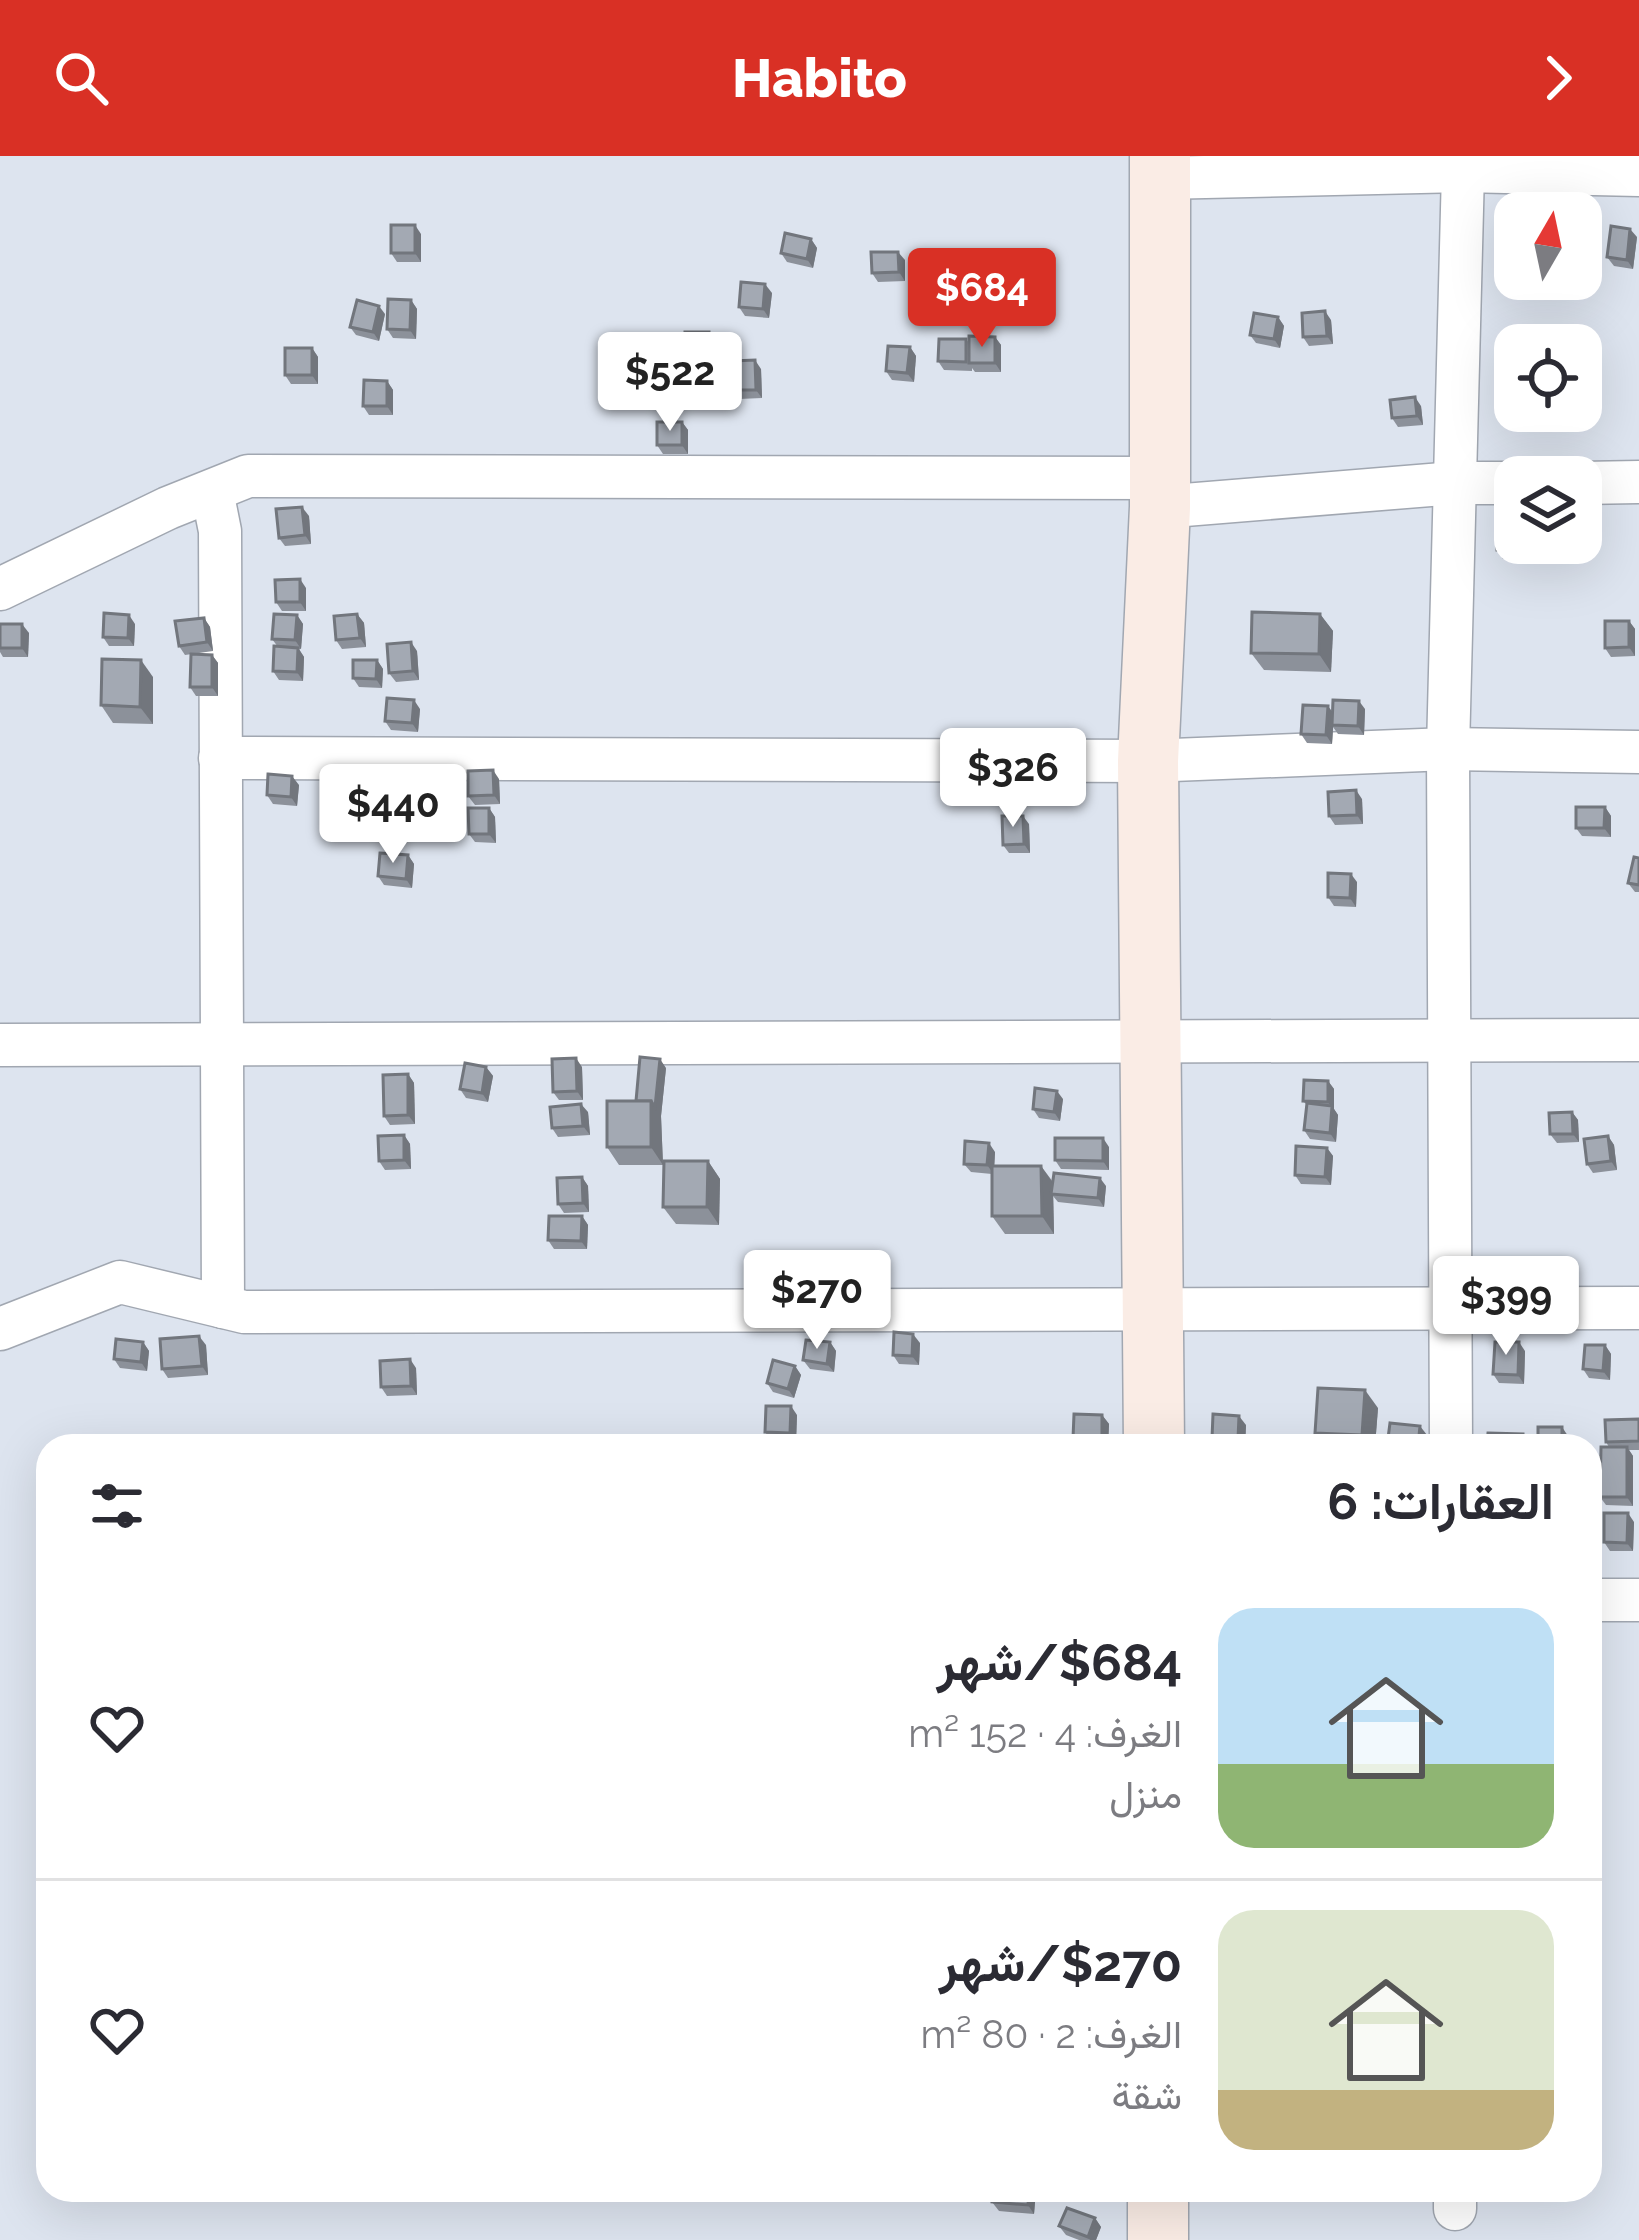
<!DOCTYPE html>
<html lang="ar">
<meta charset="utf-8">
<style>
body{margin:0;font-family:Raleway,Vazirmatn,sans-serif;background:#f7f7f7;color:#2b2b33;direction:rtl;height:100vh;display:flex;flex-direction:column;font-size:45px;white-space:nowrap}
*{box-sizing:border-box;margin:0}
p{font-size:39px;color:#7c7c81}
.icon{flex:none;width:66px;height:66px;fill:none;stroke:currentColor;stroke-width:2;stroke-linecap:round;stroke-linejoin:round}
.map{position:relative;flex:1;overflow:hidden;direction:ltr}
.drawer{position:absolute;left:36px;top:1278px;width:1566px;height:768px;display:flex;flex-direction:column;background:#fff;border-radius:36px;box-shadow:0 12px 48px #0002;direction:rtl}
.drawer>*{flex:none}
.needle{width:78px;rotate:9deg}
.controls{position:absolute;left:1494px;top:36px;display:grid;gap:24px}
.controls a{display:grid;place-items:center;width:108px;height:108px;border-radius:24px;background:#fff;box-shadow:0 12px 48px #0002;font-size:60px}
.price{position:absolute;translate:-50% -102px;padding:0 27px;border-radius:12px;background:#fff;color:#222;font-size:39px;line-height:78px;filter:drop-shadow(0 3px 6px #0008)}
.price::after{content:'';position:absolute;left:50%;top:72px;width:36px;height:27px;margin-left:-18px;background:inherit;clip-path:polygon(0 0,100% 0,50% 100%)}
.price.selected{background:#d93025;color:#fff}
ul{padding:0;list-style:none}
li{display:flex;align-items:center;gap:36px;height:300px;padding:0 48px}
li+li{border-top:3px solid #e1e1e2}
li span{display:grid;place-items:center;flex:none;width:336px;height:240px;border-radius:36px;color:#555}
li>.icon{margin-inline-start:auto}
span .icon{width:144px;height:144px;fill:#fffc;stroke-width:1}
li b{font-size:51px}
h2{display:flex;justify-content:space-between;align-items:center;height:144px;padding:0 48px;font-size:51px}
header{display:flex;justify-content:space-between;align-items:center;height:156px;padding:0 48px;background:#d93025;color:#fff;font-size:54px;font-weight:800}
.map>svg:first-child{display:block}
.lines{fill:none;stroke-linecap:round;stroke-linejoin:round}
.minor-casing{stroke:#a1a7b1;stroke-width:45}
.secondary-casing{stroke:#a1a7b1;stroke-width:63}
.minor{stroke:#fff;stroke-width:42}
.secondary{stroke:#faece5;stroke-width:60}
.wall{fill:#8c919a}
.shaded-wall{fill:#72767d}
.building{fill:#a3a9b3;stroke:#72767d;stroke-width:3}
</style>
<header><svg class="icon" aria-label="forward" viewBox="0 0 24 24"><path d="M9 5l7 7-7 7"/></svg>Habito<svg class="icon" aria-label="search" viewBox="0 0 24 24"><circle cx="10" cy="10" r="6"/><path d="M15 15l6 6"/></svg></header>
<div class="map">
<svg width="1639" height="2084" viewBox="0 0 1639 2084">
<rect width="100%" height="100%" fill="#dde4ef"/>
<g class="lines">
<defs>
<g id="minor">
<path d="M1161,22L1463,15L1639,19"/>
<path d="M1581,327L1639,326"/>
<path d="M212,335L220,375L223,1151"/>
<path d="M1160,351L1455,327H1515"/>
<path d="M0,433L168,352L248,320L1160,322"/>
<path d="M220,602L1148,605L1448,593L1639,596"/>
<path d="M0,889L1639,884"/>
<path d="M0,1173L120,1126L244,1156L1639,1152"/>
<path d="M1451,1290L1448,593L1463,15"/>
<path d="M1590,1444H1639"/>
<path d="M1455,2034V2053"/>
</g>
<g id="secondary">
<path d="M1154,1290L1148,605L1160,351V0"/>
<path d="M1158,2034V2084"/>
</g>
</defs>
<use href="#minor" class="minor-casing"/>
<use href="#secondary" class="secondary-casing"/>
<use href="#minor" class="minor"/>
<use href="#secondary" class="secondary"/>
</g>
<g class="wall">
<path d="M421,78V106H397L391,97Z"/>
<path d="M1637,81L1633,113L1614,110L1607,101Z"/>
<path d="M811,83L817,92L813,112L787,106L781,97Z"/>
<path d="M905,104V125L878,126L872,117Z"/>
<path d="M772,137L769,162L745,160L739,151Z"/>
<path d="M411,144L417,153L416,183L393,182L387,173Z"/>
<path d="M385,158L379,185L356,179L350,171Z"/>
<path d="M1278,161L1284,170L1280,192L1256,187L1250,179Z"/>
<path d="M1331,164L1333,188L1309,190L1303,181Z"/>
<path d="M709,176L715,185V211H691L685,202Z"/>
<path d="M995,181L1001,189V216H975L972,212V215L944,214L938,205L966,183L969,187Z"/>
<path d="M910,191L916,200L914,226L892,224L886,215Z"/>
<path d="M312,192L318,201V228H291L285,219Z"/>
<path d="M761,213L762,242L739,243L733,234Z"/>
<path d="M387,225L393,234V259H369L363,250Z"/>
<path d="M1421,250L1423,269L1398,271L1392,262Z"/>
<path d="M682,266L688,274V298H663L657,289Z"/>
<path d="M309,360L311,388L285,390L279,382Z"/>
<path d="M1515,387H1525L1526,403H1503L1497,394Z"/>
<path d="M306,432V455H282L276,446Z"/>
<path d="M357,458L364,467L366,491L342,493L336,484Z"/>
<path d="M1320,458L1333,475L1331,516L1264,514L1251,497Z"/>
<path d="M297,459L303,468L301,493H299L304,501L303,525L279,524L273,515L278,491L272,483Z"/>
<path d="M204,462L210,471L213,495L185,499L179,490Z"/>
<path d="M1629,465L1635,473V500L1611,501L1605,492Z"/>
<path d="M0,468L29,477L28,501H3L0,496Z"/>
<path d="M135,468L134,490H109L103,481Z"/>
<path d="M417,495L419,524L396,526L389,517Z"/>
<path d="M212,499L218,507V540H196L190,531Z"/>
<path d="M377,504L383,513L382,532L359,531L353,522Z"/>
<path d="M153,521V568L113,567L101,549Z"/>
<path d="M1328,550L1333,557L1365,553L1364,579L1338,578L1333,571L1332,588L1307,587L1301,578Z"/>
<path d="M420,553L418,576L391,574L385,565Z"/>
<path d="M499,623L500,648L475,649L468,640Z"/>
<path d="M299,629L297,650L273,648L267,639Z"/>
<path d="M1362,643L1363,668L1335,669L1329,660Z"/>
<path d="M384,648L381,673L354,670L348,661Z"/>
<path d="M1605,651L1611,660V681L1582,680L1576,672Z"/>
<path d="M489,652L495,661L496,687L475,686L469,678Z"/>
<path d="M1029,668L1030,697H1009L1003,689Z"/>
<path d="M408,699L414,708L412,732L384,729L378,720Z"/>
<path d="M1639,702V736H1635L1628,727Z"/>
<path d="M1357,726L1356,751L1334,750L1328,741Z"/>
<path d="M486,911L493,920L488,946L466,942L460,933Z"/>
<path d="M582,911L583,944H559L553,936Z"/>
<path d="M666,912L661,960L663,1009H619L607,991L636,945Z"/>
<path d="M408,918L414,927L415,968L390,969L384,960Z"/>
<path d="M1328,925L1334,933V953L1338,959L1336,986L1310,983L1304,974L1307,949L1303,945Z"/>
<path d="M1063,943L1060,965L1039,962L1033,953Z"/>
<path d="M588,956L590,979L558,981L552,972Z"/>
<path d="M1572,956L1578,964L1579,986L1557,987L1550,978Z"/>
<path d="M404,979L410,988L411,1013L385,1014L379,1005Z"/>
<path d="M1608,980L1614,989L1617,1014L1593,1017L1587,1008Z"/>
<path d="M1109,991V1014L1061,1013L1055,1004Z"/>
<path d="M1327,992L1333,1000L1331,1029L1301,1028L1295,1019Z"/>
<path d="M995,996L994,1010H1041L1053,1026L1106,1030L1104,1051L1058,1046L1053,1040L1054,1078H1005L992,1060V1018L971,1016L964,1008Z"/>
<path d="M708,1005L720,1023L719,1069L676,1068L663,1051Z"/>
<path d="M582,1021L588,1030L589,1056L564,1057L558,1048Z"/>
<path d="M582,1060L588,1069L587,1093H554L548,1084Z"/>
<path d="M143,1186L149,1195L147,1215L120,1212L114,1203Z"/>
<path d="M830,1186L836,1195L834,1216L810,1213L803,1204Z"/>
<path d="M920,1187L919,1209L899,1208L893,1199Z"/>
<path d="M206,1189L208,1219L168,1222L162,1213Z"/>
<path d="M1605,1189L1611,1198L1610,1224L1589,1222L1583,1213Z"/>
<path d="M1525,1195L1524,1228L1499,1227L1493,1218Z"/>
<path d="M795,1210L801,1219L794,1242L773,1236L767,1227Z"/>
<path d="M416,1212L417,1239L387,1240L381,1231Z"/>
<path d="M1378,1252L1375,1290H1325L1315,1277Z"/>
<path d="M797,1259L796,1286L771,1284L765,1276Z"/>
<path d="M1102,1259L1109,1268L1108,1290H1079L1073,1282Z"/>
<path d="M1639,1263V1294H1629L1633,1300V1350L1606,1349L1600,1341L1609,1291L1606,1286Z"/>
<path d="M1246,1269L1245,1290H1218L1212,1282Z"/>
<path d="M1634,1366L1633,1395H1610L1604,1386Z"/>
<path d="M993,2034H1036L1034,2058L999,2055L992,2046Z"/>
<path d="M1095,2062L1101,2071L1096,2084H1079L1066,2079L1059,2070Z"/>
</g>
<g class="shaded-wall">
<path d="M415,69L421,78V106L415,97Z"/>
<path d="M1630,73L1637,81L1633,113L1627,104Z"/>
<path d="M811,83L817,92L813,112L807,103Z"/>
<path d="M898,96L905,104V125L899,116Z"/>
<path d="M765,128L772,137L769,162L763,153Z"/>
<path d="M411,144L417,153L416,183L410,174Z"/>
<path d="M379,150L385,158L379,185L373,176Z"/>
<path d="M1325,155L1331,164L1333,188L1327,180Z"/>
<path d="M1278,161L1284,170L1280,192L1274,183Z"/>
<path d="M709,176L715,185V211L709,202Z"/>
<path d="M995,181L1001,189V216L995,207Z"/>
<path d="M910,191L916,200L914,226L907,217Z"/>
<path d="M312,192L318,201V228L312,219Z"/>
<path d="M755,204L761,213L762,242L756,234Z"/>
<path d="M387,225L393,234V259L387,250Z"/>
<path d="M1415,241L1421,250L1423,269L1417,260Z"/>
<path d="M682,266L688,274V298L682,289Z"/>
<path d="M302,351L309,360L311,388L305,379Z"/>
<path d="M1519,387H1525L1526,403L1519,394Z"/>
<path d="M300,423L306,432V455L300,446Z"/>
<path d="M357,458L364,467L366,491L360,482Z"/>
<path d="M1320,458L1333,475L1331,516L1319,498Z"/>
<path d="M129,459L135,468L134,490L128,482Z"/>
<path d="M297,459L303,468L301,493L295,484Z"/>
<path d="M204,462L210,471L213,495L207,486Z"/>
<path d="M1629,465L1635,473V500L1629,491Z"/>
<path d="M22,468L29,477L28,501L22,492Z"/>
<path d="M411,486L417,495L419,524L413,515Z"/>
<path d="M298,492L304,501L303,525L297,516Z"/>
<path d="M212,499L218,507V540L212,531Z"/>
<path d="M141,504L153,521V568L140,551Z"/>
<path d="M377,504L383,513L382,532L376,523Z"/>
<path d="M414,544L420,553L418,576L412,567Z"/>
<path d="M1359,545L1365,553L1364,579L1358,570Z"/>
<path d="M1328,550L1334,559L1332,588L1326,579Z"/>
<path d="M493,614L499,623L500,648L494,639Z"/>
<path d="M292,620L299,629L297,650L291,641Z"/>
<path d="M1356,634L1362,643L1363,668L1357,659Z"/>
<path d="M378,639L384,648L381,673L375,664Z"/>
<path d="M1605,651L1611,660V681L1604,672Z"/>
<path d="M489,652L495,661L496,687L489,678Z"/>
<path d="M1023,660L1029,668L1030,697L1024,688Z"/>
<path d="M408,699L414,708L412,732L406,723Z"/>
<path d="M1351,718L1357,726L1356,751L1350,742Z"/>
<path d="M576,902L582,911L583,944L577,935Z"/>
<path d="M660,903L666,912L661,960L663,1009L651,991V945Z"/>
<path d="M486,911L493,920L488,946L482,937Z"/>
<path d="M408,918L414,927L415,968L408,959Z"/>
<path d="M1328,925L1334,933V953L1338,959L1336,986L1330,977L1332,952L1328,946Z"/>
<path d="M1057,935L1063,943L1060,965L1054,956Z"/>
<path d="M581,948L588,956L590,979L583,970Z"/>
<path d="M1572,956L1578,964L1579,986L1573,978Z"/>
<path d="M404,979L410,988L411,1013L404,1004Z"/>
<path d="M1608,980L1614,989L1617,1014L1611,1005Z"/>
<path d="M1103,982L1109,991V1014L1103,1005Z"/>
<path d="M989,987L995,996L994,1018L987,1009Z"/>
<path d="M1327,992L1333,1000L1331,1029L1325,1021Z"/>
<path d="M708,1005L720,1023L719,1069L707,1051Z"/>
<path d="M1041,1010L1053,1027L1054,1078L1042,1060Z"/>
<path d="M582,1021L588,1030L589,1056L583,1047Z"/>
<path d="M1100,1022L1106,1030L1104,1051L1098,1042Z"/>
<path d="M582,1060L588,1069L587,1093L581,1085Z"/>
<path d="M913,1178L920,1187L919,1209L912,1200Z"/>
<path d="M199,1180L206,1189L208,1219L202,1210Z"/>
<path d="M143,1186L149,1195L147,1215L141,1206Z"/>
<path d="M830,1186L836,1195L834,1216L827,1208Z"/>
<path d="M1519,1186L1525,1195L1524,1228L1518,1219Z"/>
<path d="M1605,1189L1611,1198L1610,1224L1603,1215Z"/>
<path d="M410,1203L416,1212L417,1239L411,1230Z"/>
<path d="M795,1210L801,1219L794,1242L788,1233Z"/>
<path d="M1365,1234L1378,1252L1375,1290H1370L1362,1279Z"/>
<path d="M791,1250L797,1259L796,1286L790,1277Z"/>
<path d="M1102,1259L1109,1268L1108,1290L1102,1283Z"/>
<path d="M1239,1260L1246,1269L1245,1290L1238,1283Z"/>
<path d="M1420,1270L1427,1279L1425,1290H1418Z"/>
<path d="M1562,1271L1568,1280V1290H1562Z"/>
<path d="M1627,1291L1633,1300V1350L1627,1341Z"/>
<path d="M1628,1357L1634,1366L1633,1395L1627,1387Z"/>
<path d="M1029,2034H1036L1034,2058L1028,2049Z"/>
<path d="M1095,2062L1101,2071L1096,2084H1090L1088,2081Z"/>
</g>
<g class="building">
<rect x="391" y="69" width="24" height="28"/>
<path d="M1611,70L1630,73L1627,104L1607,101Z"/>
<path d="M785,77L811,83L807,103L781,97Z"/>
<path d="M871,96H898L899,116L872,117Z"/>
<path d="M741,126L765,128L763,153L739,151Z"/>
<path d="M388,143L411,144L410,174L387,173Z"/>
<path d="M357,144L379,150L373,176L350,171Z"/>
<path d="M1325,155L1327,180L1303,181L1302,157Z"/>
<path d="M1254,157L1278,161L1274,183L1250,179Z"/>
<rect x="685" y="176" width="24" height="26"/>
<path d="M969,180L995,181V207H969Z"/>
<path d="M939,183H966V206L938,205Z"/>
<path d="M888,190L910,191L907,217L886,215Z"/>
<rect x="285" y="192" width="27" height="27"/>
<path d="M755,204L756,234H733L732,205Z"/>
<path d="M364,224L387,225V250H363Z"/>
<path d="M1415,241L1417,260L1392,262L1390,244Z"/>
<rect x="657" y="266" width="25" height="23"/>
<path d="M302,351L305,379L279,382L276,353Z"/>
<path d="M1496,371H1515V387H1519V394H1497Z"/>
<path d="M300,423V446H276L275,424Z"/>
<path d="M1252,456L1320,458L1319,498L1251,497Z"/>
<path d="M104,457L129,459L128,482L103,481Z"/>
<path d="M274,458L297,459L295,484L272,483Z"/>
<path d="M357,458L360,482L336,484L334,460Z"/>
<path d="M204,462L207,486L179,490L175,465Z"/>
<path d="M1605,465H1629V491L1605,492Z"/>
<rect x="0" y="468" width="22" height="24"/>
<path d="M411,486L413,515L389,517L387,488Z"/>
<path d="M274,490L298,492L297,516L273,515Z"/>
<path d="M191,498L212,499V531H190Z"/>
<path d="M102,503L141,504L140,551L101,549Z"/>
<path d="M353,504H377L376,523L353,522Z"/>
<path d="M387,542L414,544L412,567L385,565Z"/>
<path d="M1333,544L1359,545L1358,570L1332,569Z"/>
<path d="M1303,549L1328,550L1326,579L1301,578Z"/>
<path d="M493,614L494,639L468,640V615Z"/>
<path d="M268,618L292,620L291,641L267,639Z"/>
<path d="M1356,634L1357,659L1329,660L1328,636Z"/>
<path d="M352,635L378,639L375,664L348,661Z"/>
<path d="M1576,651H1605L1604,672H1576Z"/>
<path d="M468,652H489V678H469Z"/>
<path d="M1002,660H1023L1024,688L1003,689Z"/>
<path d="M380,697L408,699L406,723L378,720Z"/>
<path d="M1634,701L1639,702V729L1628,727Z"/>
<path d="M1328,717L1351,718L1350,742L1328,741Z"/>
<path d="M640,901L660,903L655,951L651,945H636Z"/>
<path d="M576,902L577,935L553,936L552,903Z"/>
<path d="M465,907L486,911L482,937L460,933Z"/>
<path d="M408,918V959L384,960L383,919Z"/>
<path d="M1304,924L1328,925V946L1303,945Z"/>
<path d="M1035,932L1057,935L1054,956L1033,953Z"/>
<rect x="607" y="945" width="44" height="46"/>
<path d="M1307,947L1332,950L1330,977L1304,974Z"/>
<path d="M581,948L583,970L552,972L550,951Z"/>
<path d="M1572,956L1573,978H1550L1549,957Z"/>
<path d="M404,979V1004L379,1005L378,980Z"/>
<path d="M1608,980L1611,1005L1587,1008L1584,983Z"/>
<path d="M1055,982H1103V1005L1055,1004Z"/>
<path d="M965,985L989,987L987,1009L964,1008Z"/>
<path d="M1296,990L1327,992L1325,1021L1295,1019Z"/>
<path d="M664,1005H708L707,1051H663Z"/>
<path d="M992,1010H1041L1042,1060H992Z"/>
<path d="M1054,1017L1100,1022L1098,1042L1051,1038Z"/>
<path d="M582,1021L583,1047L558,1048L557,1022Z"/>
<path d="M549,1060H582L581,1085L548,1084Z"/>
<path d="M894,1176L913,1178L912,1200L893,1199Z"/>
<path d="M199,1180L202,1210L162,1213L160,1183Z"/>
<path d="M116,1183L143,1186L141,1206L114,1203Z"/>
<path d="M806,1184L830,1186L827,1208L803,1204Z"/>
<path d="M1495,1186H1519L1518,1219L1493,1218Z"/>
<path d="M1585,1189H1605L1603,1215L1583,1213Z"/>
<path d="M410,1203L411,1230L381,1231L380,1205Z"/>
<path d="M773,1204L795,1210L788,1233L767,1227Z"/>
<path d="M1318,1232L1365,1234L1362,1279L1315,1277Z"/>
<path d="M766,1250H791L790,1277L765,1276Z"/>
<path d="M1074,1258L1102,1259V1283L1073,1282Z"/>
<path d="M1213,1258L1239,1260L1238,1283L1212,1282Z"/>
<path d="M1639,1263V1285L1606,1286L1605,1264Z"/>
<path d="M1390,1267L1420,1270L1418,1290H1387Z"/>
<rect x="1538" y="1271" width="24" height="19"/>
<path d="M1488,1277L1523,1278V1290H1487Z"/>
<path d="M986,1285L1023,1290H986Z"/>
<path d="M1219,1286L1242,1288L1241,1290H1218Z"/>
<path d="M1601,1291H1627V1341H1600Z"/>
<path d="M1604,1357H1628L1627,1387L1604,1386Z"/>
<path d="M993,2034H1029L1028,2049L992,2046Z"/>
<path d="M1067,2052L1095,2062L1088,2081L1059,2070Z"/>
</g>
</svg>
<div class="controls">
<a><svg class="needle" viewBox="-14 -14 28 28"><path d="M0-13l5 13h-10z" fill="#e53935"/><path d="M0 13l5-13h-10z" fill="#7c7c81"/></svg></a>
<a><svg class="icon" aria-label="locate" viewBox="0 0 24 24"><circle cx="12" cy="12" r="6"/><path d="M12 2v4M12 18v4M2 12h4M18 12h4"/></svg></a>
<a><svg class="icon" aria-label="layers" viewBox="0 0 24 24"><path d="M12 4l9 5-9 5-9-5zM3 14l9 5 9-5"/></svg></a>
</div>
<b class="price selected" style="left:982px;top:194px">$684</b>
<b class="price" style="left:670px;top:278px">$522</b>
<b class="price" style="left:1013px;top:674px">$326</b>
<b class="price" style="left:393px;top:710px">$440</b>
<b class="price" style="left:817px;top:1196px">$270</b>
<b class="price" style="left:1506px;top:1202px">$399</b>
<section class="drawer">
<h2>العقارات: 6<svg class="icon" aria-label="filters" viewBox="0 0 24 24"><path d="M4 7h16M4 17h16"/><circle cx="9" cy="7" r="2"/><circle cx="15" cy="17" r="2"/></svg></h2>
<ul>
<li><span style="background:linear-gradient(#bfe0f5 65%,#8fb573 0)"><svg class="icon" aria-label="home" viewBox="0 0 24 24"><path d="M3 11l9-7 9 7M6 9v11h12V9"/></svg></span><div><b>$684/شهر</b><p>الغرف: 4 · 152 m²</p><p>منزل</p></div><svg class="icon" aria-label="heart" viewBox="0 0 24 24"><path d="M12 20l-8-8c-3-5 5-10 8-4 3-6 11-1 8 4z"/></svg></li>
<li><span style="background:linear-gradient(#dfe7d0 75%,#c2b280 0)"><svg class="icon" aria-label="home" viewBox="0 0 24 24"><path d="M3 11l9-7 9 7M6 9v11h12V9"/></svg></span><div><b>$270/شهر</b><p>الغرف: 2 · 80 m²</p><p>شقة</p></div><svg class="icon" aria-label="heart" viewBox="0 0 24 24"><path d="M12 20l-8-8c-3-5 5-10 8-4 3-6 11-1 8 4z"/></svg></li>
</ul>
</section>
</div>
